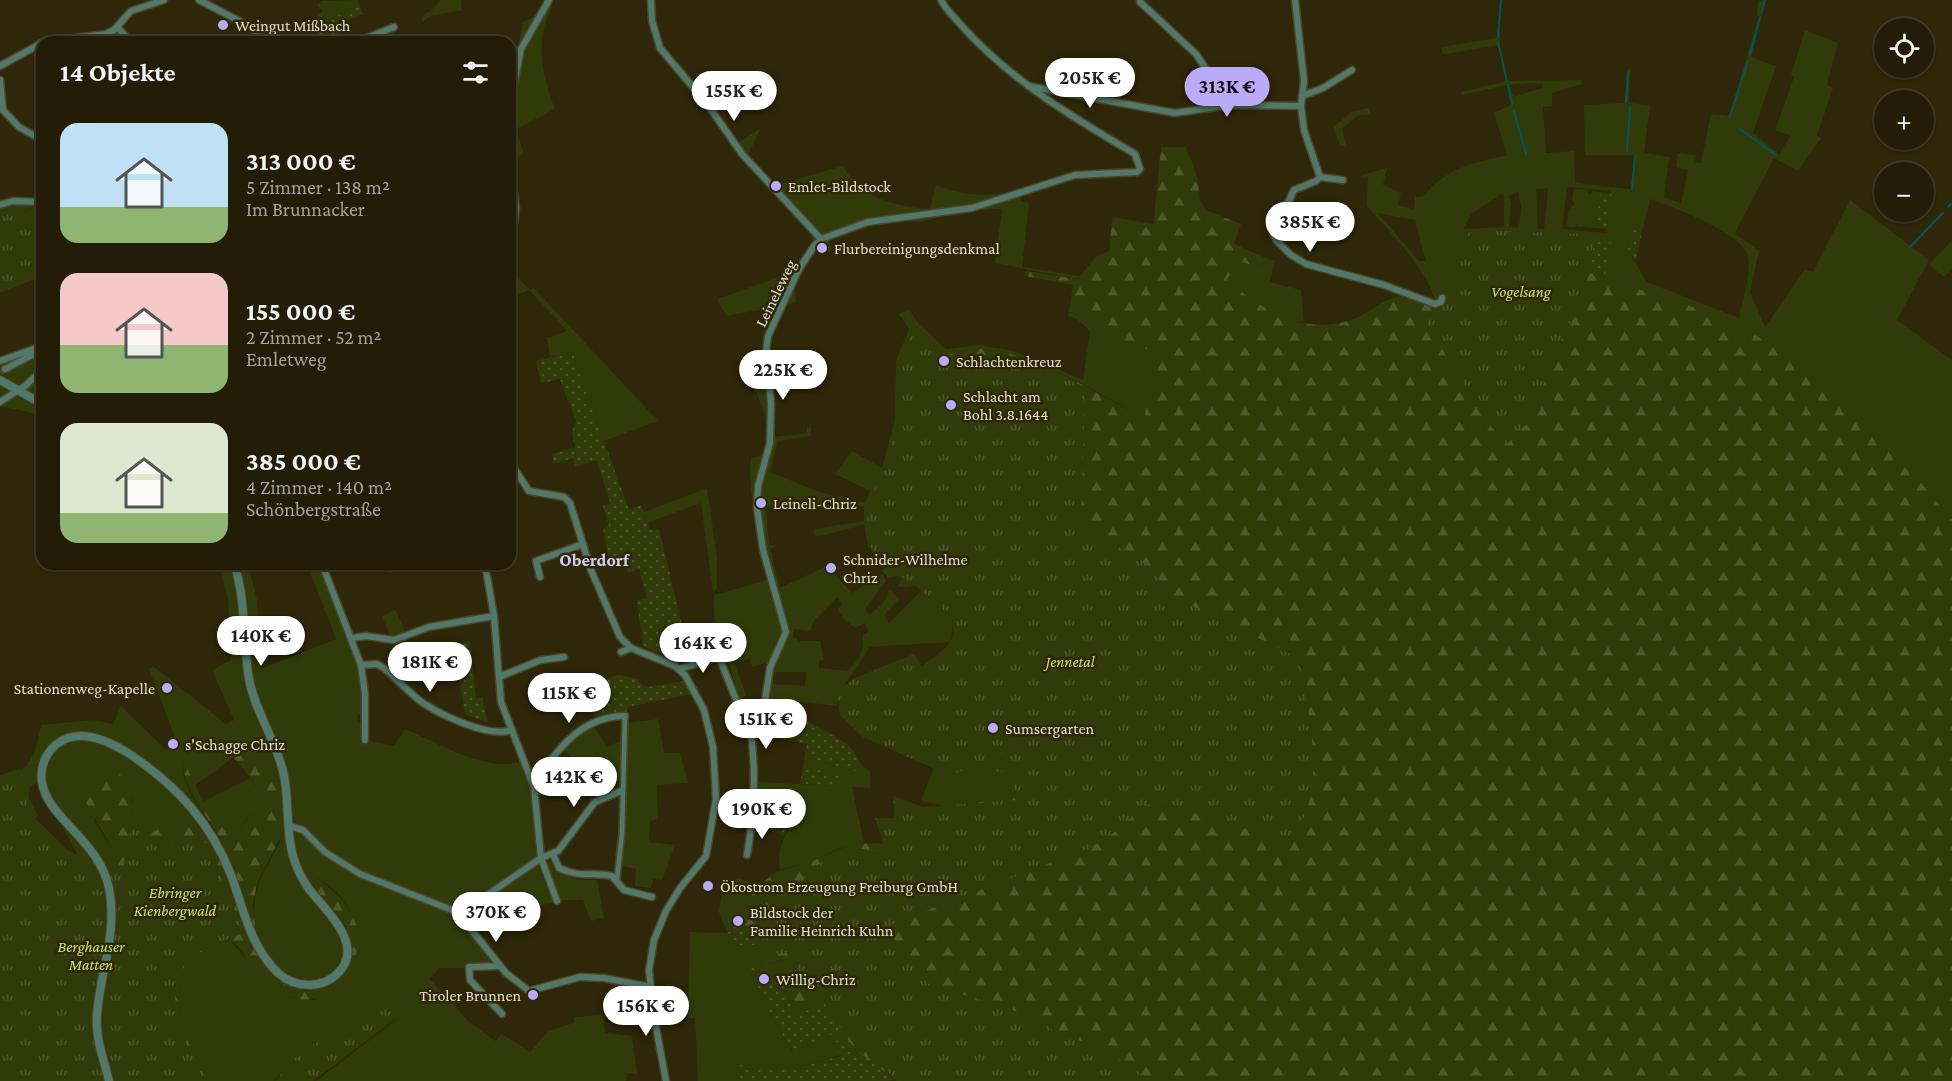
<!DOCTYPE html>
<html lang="de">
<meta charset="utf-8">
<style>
body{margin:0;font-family:"Crimson Pro",serif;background:#2b2611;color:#f1f3f6;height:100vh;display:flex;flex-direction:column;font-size:22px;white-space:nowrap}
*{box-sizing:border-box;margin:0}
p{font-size:20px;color:#a3a29b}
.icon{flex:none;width:33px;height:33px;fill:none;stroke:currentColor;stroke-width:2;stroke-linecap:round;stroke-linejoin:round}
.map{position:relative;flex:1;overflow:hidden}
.drawer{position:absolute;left:36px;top:36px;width:480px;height:534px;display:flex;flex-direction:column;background:#231d07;border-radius:18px;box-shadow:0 2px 4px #0004,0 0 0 2px #403b28}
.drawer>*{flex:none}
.fabs{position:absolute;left:1874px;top:18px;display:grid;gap:12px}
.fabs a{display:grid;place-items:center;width:60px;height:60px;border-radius:50%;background:#231d07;box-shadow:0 2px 4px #0004,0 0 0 2px #403b28;font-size:30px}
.price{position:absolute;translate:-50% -51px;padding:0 14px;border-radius:21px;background:#fff;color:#222;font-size:20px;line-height:39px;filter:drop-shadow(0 2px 3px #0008)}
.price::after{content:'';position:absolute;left:50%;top:36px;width:18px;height:14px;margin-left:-9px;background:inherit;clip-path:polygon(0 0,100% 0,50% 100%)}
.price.selected{background:#b9abf7;color:#111}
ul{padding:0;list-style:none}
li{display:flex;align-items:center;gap:18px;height:150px;padding:0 24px}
li span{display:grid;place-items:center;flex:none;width:168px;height:120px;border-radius:18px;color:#555}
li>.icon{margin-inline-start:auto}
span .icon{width:72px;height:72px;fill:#fffc;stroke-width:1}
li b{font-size:26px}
h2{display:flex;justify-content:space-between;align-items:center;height:72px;padding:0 24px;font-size:26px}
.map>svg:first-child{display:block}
.grass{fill:#313b09;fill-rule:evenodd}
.forest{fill:url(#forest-firs)}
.park{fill:url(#park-tufts)}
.garden{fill:url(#garden-dots)}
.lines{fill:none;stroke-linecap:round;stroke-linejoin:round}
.stream{stroke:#05545b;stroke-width:2}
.minor-tunnel{stroke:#4a4327;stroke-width:6;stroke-dasharray:6 3;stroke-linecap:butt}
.pedestrian-casing{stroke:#4c4529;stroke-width:8}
.minor-casing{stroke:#4c4529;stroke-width:9}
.tertiary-casing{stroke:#4c4529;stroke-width:10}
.pedestrian{stroke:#517868;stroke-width:4.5}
.minor{stroke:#517868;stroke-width:6}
.tertiary{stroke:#517868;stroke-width:8}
.poi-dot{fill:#b9abf7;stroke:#2f2709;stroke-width:2}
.labels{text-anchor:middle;stroke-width:5;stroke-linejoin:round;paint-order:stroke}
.poi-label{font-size:16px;fill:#e4e0cf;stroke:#2f2709;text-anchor:start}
.park-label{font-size:16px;font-style:italic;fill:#c4e170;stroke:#2f2709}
.street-label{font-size:16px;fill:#e4e0cf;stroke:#2f2709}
.neighbourhood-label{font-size:18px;font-weight:bold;fill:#d4cdf8;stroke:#2f2709}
</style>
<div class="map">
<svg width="1952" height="1081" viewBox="0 0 1952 1081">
<defs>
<pattern id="forest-firs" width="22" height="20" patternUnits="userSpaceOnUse" patternTransform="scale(1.5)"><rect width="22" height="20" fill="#313b09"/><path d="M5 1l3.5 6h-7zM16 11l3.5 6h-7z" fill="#4f572c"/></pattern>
<pattern id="park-tufts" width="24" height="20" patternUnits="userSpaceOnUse" patternTransform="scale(1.5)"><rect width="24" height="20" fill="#313b09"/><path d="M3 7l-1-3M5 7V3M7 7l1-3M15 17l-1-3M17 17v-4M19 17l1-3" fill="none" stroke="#4f572c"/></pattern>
<pattern id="garden-dots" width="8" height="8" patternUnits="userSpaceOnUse" patternTransform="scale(1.5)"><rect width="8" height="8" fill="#313b09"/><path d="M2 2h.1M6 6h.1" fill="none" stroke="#4f572c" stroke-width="1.8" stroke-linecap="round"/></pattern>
</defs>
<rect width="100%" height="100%" fill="#2f2709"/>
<g class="grass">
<path d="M358,0L360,6L312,27L310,24L322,11L318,5L322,1Z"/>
<path d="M440,0H461L462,10L431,16L422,22L424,14L431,11Z"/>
<path d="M546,0L552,7C534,41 542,75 555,109L516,129L524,154L510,160V86L523,22L532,18Z"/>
<path d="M1500,0V45L1508,81L1581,80L1582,84L1552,93V106L1543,107L1546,153L1574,151L1575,183L1631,189L1634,155H1585L1584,105L1625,103L1627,70L1630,68L1629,103L1650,105L1644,153L1669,157L1664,197L1681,203L1688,170L1676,167L1678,153L1696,155L1695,162L1701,163L1711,114L1729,116L1759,16L1757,15L1758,1L1766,0L1751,57L1776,66L1753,133L1779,154L1791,135L1775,131L1794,77L1791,75L1805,30L1838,43L1827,85L1833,88L1817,136L1821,138L1798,171L1774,158L1735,233L1759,251L1750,292L1765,327L1805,269L1813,272L1850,200L1929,260L1897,320L1952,360V520L1912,472L1852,407L1824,383L1773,344L1707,312L1590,273L1572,263L1550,260L1548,233L1472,231V290L1446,309C1433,302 1434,294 1428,283C1411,252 1389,232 1367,206L1368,176L1362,177V175L1387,168L1383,185L1401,193L1398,205L1414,209L1415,197L1424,196C1444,169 1475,162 1507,155L1494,113L1511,105L1507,85L1463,95L1461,92L1506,81L1498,45L1447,54H1443L1441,47L1497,38ZM1530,83L1542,84V88L1513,97L1510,85ZM1567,187L1611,191L1606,233L1562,229ZM1548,188L1544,229H1538L1536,189ZM1518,192L1521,206L1519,228L1509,227L1511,203L1508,196ZM1502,194L1504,195V227L1463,229L1472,213ZM1650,199C1671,206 1745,234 1748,257C1751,276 1743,299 1739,318L1647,282L1627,249L1632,229L1642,231ZM1378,213L1415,220L1426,261H1419Z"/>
<path d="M1368,108L1371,114L1358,115L1342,129L1346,147L1340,145L1333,128L1351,112Z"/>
<path d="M761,128L747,157L773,186L843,166C862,199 894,206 930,209L936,185C965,197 991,197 1020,190L1021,201L1029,203L1022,267L1079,276L1077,279L995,263L1002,209L968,210L920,222L908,220L865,226L832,238L829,243L832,249L828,253L818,249L814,253L795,283L796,303L726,316L717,299L791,273L813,242L809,230L732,147Z"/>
<path d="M1574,189L1588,190L1589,194L1593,191L1600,192L1596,228L1577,227L1576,224L1575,227L1566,226L1568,213L1574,204L1572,199Z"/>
<path d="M11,204L40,205L20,214L15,205L0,212V208Z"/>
<path d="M1113,217L1154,224L1153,228L1112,221Z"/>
<path d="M1952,240V269L1944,277L1929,265Z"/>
<path d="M1268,259L1275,261L1270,282L1301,290L1304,322C1274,321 1249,299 1227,280L1239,262C1250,263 1260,271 1268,259Z"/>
<path d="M42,269V276L0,293V287Z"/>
<path d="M533,287L658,421L604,441L572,352L550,357L547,338L567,331L530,291Z"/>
<path d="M909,309L917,322L946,349L979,345L1014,351L1083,380L1090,331L1077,319L1068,316L1069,312L1083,314L1084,321L1096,329L1153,352L1157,357L1144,419C1107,396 1020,347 978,349C965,350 953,355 941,355L937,364L945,369L936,385L945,403L938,421H929L926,431L934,435L935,452L918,437L920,425L898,421L896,429L908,433V438L929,456L924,466V478L935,471L943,476C941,483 937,487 934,493C921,516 935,531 950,546L956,543L955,529L967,521L961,504L953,494L954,484L978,497L988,509H994L1008,517L1017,509L1024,519L1034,553L1059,611L1042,660L1044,663L1075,652L1081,656L1108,657L1123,663L1160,668L1182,681L1192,699H1204L1215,704C1232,697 1234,667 1253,665C1270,664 1288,672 1305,671L1308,701L1299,702L1275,723H1261L1243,716L1238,721C1262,748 1277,741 1282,783L1278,787L1283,814L1281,841L1193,812L1114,799L1016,798L942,806L921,801L934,768L949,774L963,736L1004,761C1025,756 1049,752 1068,766L1081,747L1098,750L1103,756C1101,770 1095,782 1096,795H1107L1109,776L1122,774L1120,737L1132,747L1136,773L1142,772L1144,766L1155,760L1157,761L1158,770L1178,769C1178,741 1129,758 1131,704L1141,690L1142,681L1131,676L1101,694L1082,689L1076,684L1077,670C1064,672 1057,685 1038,688L1016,675C1001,689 981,692 961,695L966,703L961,726L952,725L945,730L925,725L918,714L921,710L917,701L933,696L944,680L958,670L1012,663V644L975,645L976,627L1012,621V617L1058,611L1047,589L973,608L968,596L962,599L949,584L961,567L955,563L941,578L933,573C922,582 912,590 898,586L902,579L897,576L888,578L882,571L889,565L906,575L917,564L900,536L880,549L898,540L903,549L880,564L868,546L864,525L815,537L814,529L864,521V506L766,507L769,544L776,546L770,549L780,588L827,566L852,593L883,574L886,581L865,609L870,615L883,603L890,590L899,599L884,615L889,623L924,588L939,599L951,591L958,602L947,610L953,622L951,642L869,647C859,669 841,682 837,706L796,701V708L803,718L783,739L774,738L785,721L762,703L768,666L765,663L752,667L750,658L735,664L746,696L739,698L729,662L723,654H715L714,595L768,580C760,548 747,490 751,458L764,455L768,423L752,381L769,375L775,403L773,437L807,433V428L811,427V436L778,441L770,472L819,492L865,503L870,491L835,474L852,451L882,468L895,419L896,361L909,329L899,314ZM837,597L842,604L838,610L844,619L855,628L865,623L868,632L863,635C864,653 860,658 848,671L819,668V661L824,660L820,641H799L793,637L794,629L810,631L813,622ZM774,672H806L805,686L773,684Z"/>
<path d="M42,343V415L0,406V359Z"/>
<path d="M707,488L717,558V588L713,591L701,503L647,523L644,512Z"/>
<path d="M219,564H248L257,600L261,669L336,639L307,564H319L359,663L363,713L358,715L357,722L363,726L365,740L394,746L405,729C436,742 489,774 521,761C538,801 531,819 537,858C539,873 548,888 554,902L522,911L525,922L505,926L498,917L475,935L491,960L489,963H471L467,968H439L430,979L468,1021L495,1041L501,1034L505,1036L530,1052L548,1031L574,1023V1017L603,1015L605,1033L632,1036L637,1074L627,1073L626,1081H316L397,1019L301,1053L274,1081H210C208,1063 199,1065 192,1050C178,1024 172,987 191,962C201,949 215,941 231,941L269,986L291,998L314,1000L343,975C262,1032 243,914 222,863C215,847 206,833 198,818L147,833L133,819L130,808L134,799L100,780L95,797V822L113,851L115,876L109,913L56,815L42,796L38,782L29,788V799L38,815L0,866V775L26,767L36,748L41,725L92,720L113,724L121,706L166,750L174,742V735L149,669L153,666L226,724L234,720L212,670L231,660L228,599ZM245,749L279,778C281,791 289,816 285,828C272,868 250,877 255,924C244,897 234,868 221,842C207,814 180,792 183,758L194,786ZM309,874C346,891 368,925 353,965H349C357,925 329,904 309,874Z"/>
<path d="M396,610L406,634L390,637L382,616Z"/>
<path d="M658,719L664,753H680L688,783L657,785L658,819L650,821L649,842L675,845L662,880L653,879L651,888L635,886L636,869L623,866L622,780L612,783L597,762L584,772L564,749L593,725L607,747L627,738L628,723Z"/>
<path d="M805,756L855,771L860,763L870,772V788L852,787L864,843L840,848L810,862L780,870C775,848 788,829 800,811L755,802V782L836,786L838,774L803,768Z"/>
<path d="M250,778C255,785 268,800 260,809C257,812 251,813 248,817C243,824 241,830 233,836L212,816L202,802Z"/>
<path d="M545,862H551C564,880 576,880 597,880L604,918L591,921L583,900H561Z"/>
<path d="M738,878L758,886L742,910L739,920L723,923L719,912L722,890Z"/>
<path d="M690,932L728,933L735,945H756L769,964L798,956L806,978L789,986L784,971L768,979L759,964H746L775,1022L792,1051L841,1030L845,1036L831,1045L842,1055L796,1068L741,1065V1081H698L695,1018H688Z"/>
</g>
<g class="forest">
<path d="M1161,147H1186L1198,179L1200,201L1206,210L1241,224L1234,244L1268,259C1260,271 1250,263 1239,262L1227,280C1263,311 1307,338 1356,318C1370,312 1380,301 1396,297C1405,295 1445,309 1462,309L1464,235L1475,230L1548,233L1550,260L1572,263L1590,273L1707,312L1773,344L1824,383L1852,407L1912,472L1952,520V1081H897L856,1050L840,1030L795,1015L785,987L806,978L797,956L768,964L739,920L742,910L758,886L776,872L810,862L852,844L896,843L942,806L1016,798L1114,799L1193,812L1281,840L1299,702L1308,701L1305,671H1293L907,433L896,429L898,420L941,355C953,355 965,350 978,349C1025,347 1102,397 1144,418L1157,357L1153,352L1096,329L1084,321L1083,314L1069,312L1073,285L1025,276L1026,271L1077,279L1097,256L1109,251L1112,221L1153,228Z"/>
<path d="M245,748L279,778L286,826L257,884L253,905L255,925L253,929C243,899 233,869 220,840C206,810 181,792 183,756C196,791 206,811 233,836C241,830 243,825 248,818C251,813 256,813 259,809C271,797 241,766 233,757Z"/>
<path d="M108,772L119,773C129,786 137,793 130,809L133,819L147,833L198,818C207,833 216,847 222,863C242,915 263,1031 343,975L345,977C321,1013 278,1002 254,971C246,960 242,948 231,941C215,941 201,950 191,962C172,987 178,1024 192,1050C199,1065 208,1063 210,1081H117L113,851L85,800L88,792L95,796L100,780Z"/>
<path d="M309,873C344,896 369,920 353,965H349C360,912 319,910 309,873Z"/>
</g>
<g class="park">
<path d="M15,205L20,214L42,205V269L0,287V212Z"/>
<path d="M1473,230L1595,235L1590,271L1583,268V299L1565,332L1527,424L1507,444L1483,417L1425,320L1437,314L1453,294L1459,295L1461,283L1456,282L1462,238Z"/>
<path d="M512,273L514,274L530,290L510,296Z"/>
<path d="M913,333H915L933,354L940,357L980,354L1021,362L1022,360L1085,387L1081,521L1103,541L1136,555L1177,598L1299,658C1307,706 1321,758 1308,807C1305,819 1295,829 1288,839L1192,810L1146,804L1115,832L1090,848L894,923L887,929L927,983L1047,1021L1053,1032L1103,1048L1152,1081H897L883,1066L886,1062L862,1034L857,1037L851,1031L827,1048L811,1016L796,965L798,964L793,953L772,954L756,932L764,927L780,883L795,890L804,877L799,868L812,867L822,863L827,856L854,848L889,852L885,848L875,818H895L893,796L923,807L1017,800L1008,766L1001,758L998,762L1004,772L969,769L948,775L863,737L840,715L838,697L844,686L857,677L914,654L922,666C931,659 946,650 952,639C967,604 880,575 870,544C858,510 884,476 892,444C900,415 894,385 901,358C904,350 909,341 913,333Z"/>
<path d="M18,773L26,776L24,791L28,809L38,821L70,852L123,870L132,820L150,842L209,843L243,933C213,944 171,960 175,1000C175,1006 179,1012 181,1018C183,1028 184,1040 189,1050C194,1061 206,1068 206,1081H0V782Z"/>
<path d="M386,1004L396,1019L313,1081H275L302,1051Z"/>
</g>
<g class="garden">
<path d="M360,6L363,14L342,23L344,29L340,31L341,35L332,40L330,35L321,39L312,27Z"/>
<path d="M1600,192L1611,193L1607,229L1596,228Z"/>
<path d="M1632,229L1642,231L1636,261L1627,250Z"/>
<path d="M1595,235L1611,240L1605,276L1590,271Z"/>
<path d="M572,352L629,510L641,505L650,530L659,529L682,625L662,626L670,658L643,646L637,601L647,598L639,569L628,573L622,555L609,559L603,529L609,526L603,506L610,503L597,460L575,467L573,458L554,464L552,454L575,447L572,433L576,421L560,379L541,383L536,361Z"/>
<path d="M470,641L476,698H482L488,723L465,714L454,645Z"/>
<path d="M619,675L638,679L639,683L648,687L684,681L691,694L628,707L626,714L611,713L594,717L592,689L605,685V679Z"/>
<path d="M803,718C822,733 852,738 860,763L855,771L805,756L807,744L783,739Z"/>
<path d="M803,768L839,774L836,786L800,784Z"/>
<path d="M755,802L800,811L783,836L753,820Z"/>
<path d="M739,919V920L756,945H735L723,923Z"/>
<path d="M746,964H759L768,979L784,971L789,986L785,988L795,1015L825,1004L841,1030L793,1051L775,1022Z"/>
<path d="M845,1036L856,1050L894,1079L889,1081H741L740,1065L796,1068L841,1056L831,1045Z"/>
</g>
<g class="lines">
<g class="stream">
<path d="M1762,12L1765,0"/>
<path d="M1498,37L1501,0"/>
<path d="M1498,43L1507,81"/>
<path d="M1750,54L1760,18"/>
<path d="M1508,85L1512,104"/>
<path d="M1626,102L1628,73"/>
<path d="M1514,111L1526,154"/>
<path d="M1730,116L1748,61"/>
<path d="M1740,129L1776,155"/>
<path d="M1627,151L1630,107"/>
<path d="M1632,189L1635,156"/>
<path d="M1948,207L1952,203"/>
<path d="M1910,247L1943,213"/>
</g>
<path class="minor-tunnel" d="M0,373L5,369"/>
<defs>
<path id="pedestrian" d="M617,879L622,833L625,716"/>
<g id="minor">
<path d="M199,0L247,25L268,42"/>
<path d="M651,0L652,21L660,48L708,105L742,154L821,239"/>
<path d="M1295,0L1304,81L1301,106L1304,130L1320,177"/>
<path d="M1140,2L1196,54L1230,105"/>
<path d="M117,27L131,42"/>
<path d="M43,42L106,34L114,30L131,11L164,0"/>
<path d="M357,42L394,27"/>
<path d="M0,66L42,43"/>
<path d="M0,80L3,110"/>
<path d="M1028,86L1175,113L1230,105L1301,106"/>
<path d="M1302,96L1323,88L1352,70"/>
<path d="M510,105L521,49L549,0"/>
<path d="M3,110L19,127L42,140"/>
<path d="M510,165L516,208L510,252"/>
<path d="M1343,180L1320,177L1316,181L1294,190L1273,234L1277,241L1291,255L1306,264L1384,285L1435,304L1441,302L1442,298"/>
<path d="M0,205L13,201L42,202"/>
<path d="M0,361L42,346"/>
<path d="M5,369L34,354L42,347"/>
<path d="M0,402L25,386L42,370"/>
<path d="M510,462L529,491L564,497L570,503L591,570L620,637L631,648L675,666L685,675L704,710L713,747L716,799L706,856L680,888L666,911L654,940L649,970L653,1011L666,1081"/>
<path d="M322,564L361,665L365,694V740"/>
<path d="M382,564L391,568L396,564"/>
<path d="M485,564L494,616L501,702L534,787L541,858L557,901"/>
<path d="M540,577L536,561L583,544"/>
<path d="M352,638L366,636L394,640L429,627L494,616"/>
<path d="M621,652L631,648"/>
<path d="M361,665L377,664L384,668C397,679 409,693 423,703C443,716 489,738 512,730"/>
<path d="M679,669L719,657L741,712L749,720"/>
<path d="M499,677L541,660L564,657"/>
<path d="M749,720L757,716L764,707L770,668L786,632L763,550L757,508L758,486L770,443L771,403L766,352L768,336L799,269L814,246L821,239L868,222L972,208L1075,175L1137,172L1140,169L1135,154C1072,117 1010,80 961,25C954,17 946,10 941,0"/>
<path d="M530,778C544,771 550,760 560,749C577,729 599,716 625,716"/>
<path d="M289,826L303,830L325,852L360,874L457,912L506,973L529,991L580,977L604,978L650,987"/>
<path d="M553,854L559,868C582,879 592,871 612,876L624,890L652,897"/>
<path d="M747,855C755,809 757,766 749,720"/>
<path d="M457,912L480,900L541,858L558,851L595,802L621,791"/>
<path d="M500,966L469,967L470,980L502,1014"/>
</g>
<g id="tertiary">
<path d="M0,380L42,404"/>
<path d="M109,1081C104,1059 95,1039 97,1015C100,972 118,933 109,888C99,840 47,818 42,782C39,763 50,744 68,738C89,731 114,744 131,755C177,786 211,823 231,875C244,910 250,946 278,973C295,988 322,990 339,972C365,944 325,910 309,889C302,879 296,867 293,856C285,828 290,799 283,771C275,739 255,711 249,679C242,640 247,602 234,564"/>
</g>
</defs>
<use href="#pedestrian" class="pedestrian-casing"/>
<use href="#minor" class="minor-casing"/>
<use href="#tertiary" class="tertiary-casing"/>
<use href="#pedestrian" class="pedestrian"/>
<use href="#minor" class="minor"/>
<use href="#tertiary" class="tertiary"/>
</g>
<g class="poi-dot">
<circle cx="223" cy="25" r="6"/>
<circle cx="776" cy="186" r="6"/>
<circle cx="822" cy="248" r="6"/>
<circle cx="944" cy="361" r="6"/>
<circle cx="951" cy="405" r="6"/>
<circle cx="761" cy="503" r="6"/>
<circle cx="831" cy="568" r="6"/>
<circle cx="167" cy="688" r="6"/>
<circle cx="993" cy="728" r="6"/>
<circle cx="173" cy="744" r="6"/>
<circle cx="708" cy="886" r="6"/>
<circle cx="738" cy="921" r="6"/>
<circle cx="764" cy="979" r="6"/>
<circle cx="533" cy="995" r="6"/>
</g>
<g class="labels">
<g class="poi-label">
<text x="235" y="31">Weingut Mißbach</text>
<text x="788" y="192">Emlet-Bildstock</text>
<text x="834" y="254">Flurbereinigungsdenkmal</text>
<text x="956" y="367">Schlachtenkreuz</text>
<text x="963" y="402">Schlacht am<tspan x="963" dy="18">Bohl 3.8.1644</tspan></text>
<text x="773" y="509">Leineli-Chriz</text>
<text x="843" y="565">Schnider-Wilhelme<tspan x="843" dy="18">Chriz</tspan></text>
<text x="155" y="694" text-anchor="end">Stationenweg-Kapelle</text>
<text x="1005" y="734">Sumsergarten</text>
<text x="185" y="750">s'Schagge Chriz</text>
<text x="720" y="892">Ökostrom Erzeugung Freiburg GmbH</text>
<text x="750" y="918">Bildstock der<tspan x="750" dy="18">Familie Heinrich Kuhn</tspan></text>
<text x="776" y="985">Willig-Chriz</text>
<text x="521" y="1001" text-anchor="end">Tiroler Brunnen</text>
</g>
<g class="park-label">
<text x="1521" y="297">Vogelsang</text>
<text x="1070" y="667">Jennetal</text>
<text x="175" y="898">Ebringer<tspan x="175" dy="18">Kienbergwald</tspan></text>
<text x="91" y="952">Berghauser<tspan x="91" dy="18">Matten</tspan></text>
</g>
<g class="street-label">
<text transform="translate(775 293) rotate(-64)" y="6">Leineleweg</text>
</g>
<g class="neighbourhood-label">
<text x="594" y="566">Oberdorf</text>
</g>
</g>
</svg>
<div class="fabs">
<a><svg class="icon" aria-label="locate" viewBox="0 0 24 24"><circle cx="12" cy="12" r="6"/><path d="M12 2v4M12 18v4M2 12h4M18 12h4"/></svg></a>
<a>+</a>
<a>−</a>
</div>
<b class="price" style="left:1090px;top:109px">205K €</b>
<b class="price selected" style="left:1227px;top:118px">313K €</b>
<b class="price" style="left:734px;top:122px">155K €</b>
<b class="price" style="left:1310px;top:253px">385K €</b>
<b class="price" style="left:783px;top:401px">225K €</b>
<b class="price" style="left:261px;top:667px">140K €</b>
<b class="price" style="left:703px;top:674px">164K €</b>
<b class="price" style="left:430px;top:693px">181K €</b>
<b class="price" style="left:569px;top:724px">115K €</b>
<b class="price" style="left:766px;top:750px">151K €</b>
<b class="price" style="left:574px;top:808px">142K €</b>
<b class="price" style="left:762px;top:840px">190K €</b>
<b class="price" style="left:496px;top:943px">370K €</b>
<b class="price" style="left:646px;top:1037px">156K €</b>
<section class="drawer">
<h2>14 Objekte<svg class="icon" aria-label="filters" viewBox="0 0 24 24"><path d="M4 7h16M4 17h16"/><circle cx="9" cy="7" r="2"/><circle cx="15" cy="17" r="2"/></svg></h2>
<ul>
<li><span style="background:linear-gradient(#bfe0f5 70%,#8fb573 0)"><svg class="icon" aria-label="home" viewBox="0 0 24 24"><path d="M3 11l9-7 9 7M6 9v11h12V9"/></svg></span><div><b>313 000 €</b><p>5 Zimmer · 138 m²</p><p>Im Brunnacker</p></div></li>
<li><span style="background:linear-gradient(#f6c9c9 60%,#8fb573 0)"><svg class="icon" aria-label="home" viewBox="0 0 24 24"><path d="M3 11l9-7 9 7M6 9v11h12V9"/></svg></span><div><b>155 000 €</b><p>2 Zimmer · 52 m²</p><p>Emletweg</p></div></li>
<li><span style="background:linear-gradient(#dfe7d0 75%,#8fb573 0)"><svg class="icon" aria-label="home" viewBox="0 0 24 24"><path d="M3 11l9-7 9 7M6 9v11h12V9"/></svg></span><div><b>385 000 €</b><p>4 Zimmer · 140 m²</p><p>Schönbergstraße</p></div></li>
</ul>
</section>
</div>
